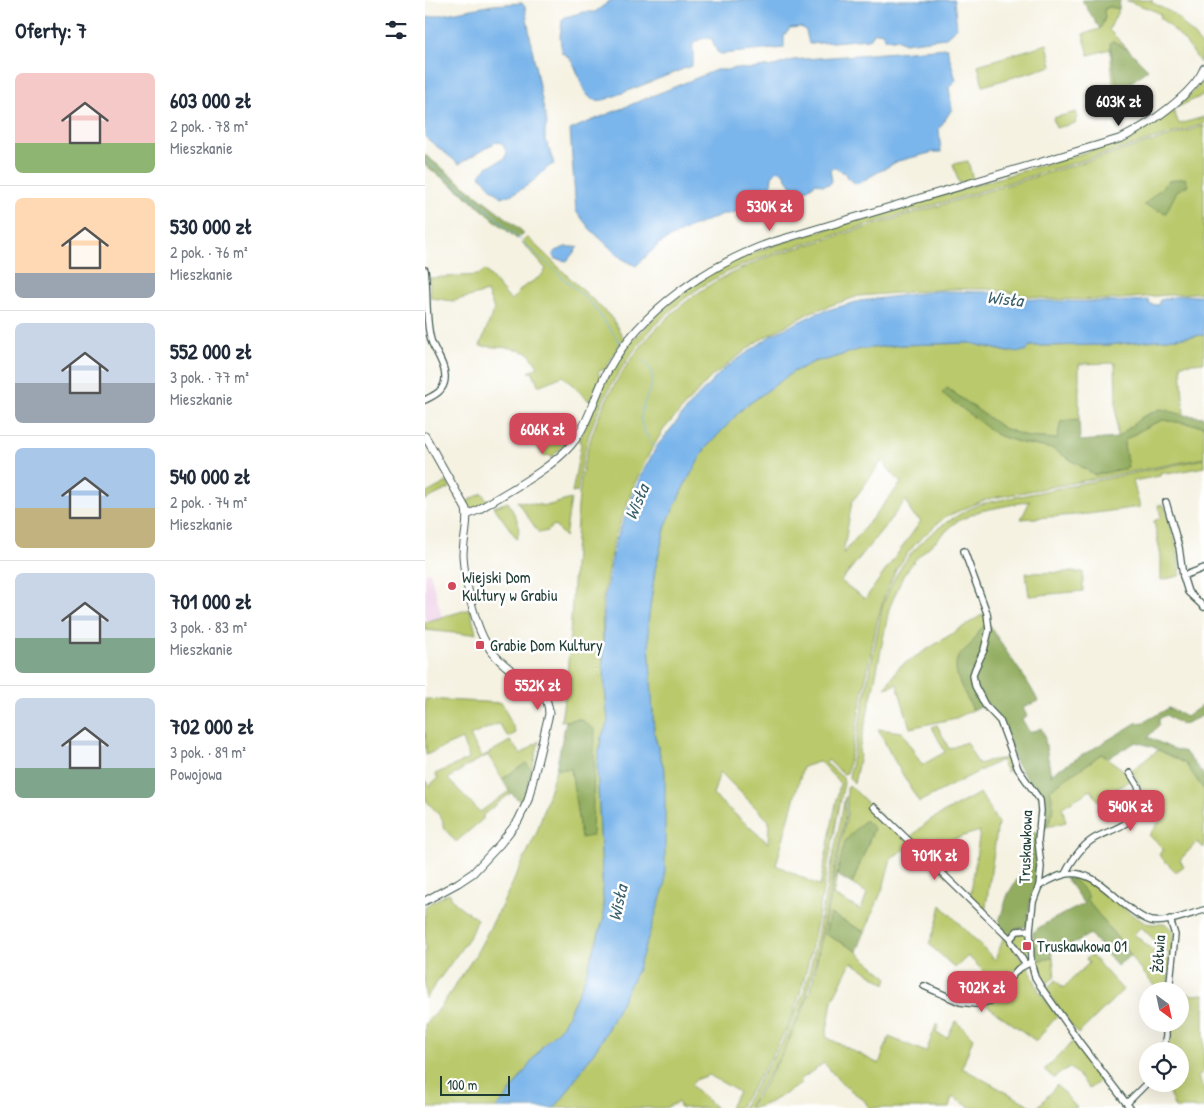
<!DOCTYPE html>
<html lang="pl">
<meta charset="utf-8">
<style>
body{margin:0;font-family:"Patrick Hand",sans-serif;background:#f6f6f7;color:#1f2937;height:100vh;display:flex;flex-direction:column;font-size:19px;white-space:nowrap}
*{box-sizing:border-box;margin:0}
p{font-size:16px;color:#747a83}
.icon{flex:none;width:28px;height:28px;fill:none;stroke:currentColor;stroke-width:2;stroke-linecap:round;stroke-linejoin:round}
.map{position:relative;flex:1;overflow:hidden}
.drawer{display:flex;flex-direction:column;background:#fff;width:425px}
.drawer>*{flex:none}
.needle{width:32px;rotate:147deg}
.buttons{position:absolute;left:714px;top:982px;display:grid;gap:10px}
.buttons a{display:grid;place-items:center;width:50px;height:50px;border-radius:50%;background:#fff;box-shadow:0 5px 20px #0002;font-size:25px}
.scale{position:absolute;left:15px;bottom:12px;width:70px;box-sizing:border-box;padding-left:5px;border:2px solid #1f3d34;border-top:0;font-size:14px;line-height:18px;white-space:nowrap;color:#1f3d34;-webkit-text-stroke:4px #fff;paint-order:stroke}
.price{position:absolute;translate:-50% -42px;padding:0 11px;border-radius:10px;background:#d1495b;color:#fff;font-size:16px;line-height:32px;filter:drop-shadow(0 1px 2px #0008)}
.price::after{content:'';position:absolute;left:50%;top:30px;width:15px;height:11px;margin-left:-8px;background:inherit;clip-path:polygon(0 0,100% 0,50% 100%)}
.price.selected{background:#222;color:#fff}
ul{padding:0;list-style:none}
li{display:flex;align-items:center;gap:15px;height:125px;padding:0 15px}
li+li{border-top:1px solid #e0e1e3}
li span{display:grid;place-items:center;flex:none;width:140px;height:100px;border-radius:8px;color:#555}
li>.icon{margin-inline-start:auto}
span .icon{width:60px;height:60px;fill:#fffc;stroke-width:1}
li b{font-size:21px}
h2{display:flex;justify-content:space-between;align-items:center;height:60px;padding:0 15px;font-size:21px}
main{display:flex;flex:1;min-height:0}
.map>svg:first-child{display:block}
.built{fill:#eed0e7}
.green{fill:#bac96c;stroke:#6c8350;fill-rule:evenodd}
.forest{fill:#93ad60;stroke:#59754a}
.water{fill:#7ab5eb;stroke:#4c7990}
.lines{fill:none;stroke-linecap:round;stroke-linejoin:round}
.stream{stroke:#7ab5eb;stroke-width:1}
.minor-casing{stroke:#3f584e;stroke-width:8}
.tertiary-casing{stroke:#3f584e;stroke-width:9}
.minor{stroke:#fff;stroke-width:5.5}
.tertiary{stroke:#fff;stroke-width:7}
.poi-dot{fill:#d1495b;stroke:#fff;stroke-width:2}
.labels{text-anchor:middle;stroke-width:5;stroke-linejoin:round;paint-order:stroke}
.poi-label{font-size:16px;fill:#1f3d34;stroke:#fff;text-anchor:start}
.street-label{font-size:16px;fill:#1f3d34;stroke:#fff}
.water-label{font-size:18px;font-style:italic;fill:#3a616b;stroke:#fff}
</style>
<main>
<section class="drawer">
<h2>Oferty: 7<svg class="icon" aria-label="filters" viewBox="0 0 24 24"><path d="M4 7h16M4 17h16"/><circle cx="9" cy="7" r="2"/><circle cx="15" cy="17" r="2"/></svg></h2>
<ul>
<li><span style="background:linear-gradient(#f6c9c9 70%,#8fb573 0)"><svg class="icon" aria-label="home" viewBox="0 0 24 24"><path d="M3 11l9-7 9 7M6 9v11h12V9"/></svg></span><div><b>603 000 zł</b><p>2 pok. · 78 m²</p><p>Mieszkanie</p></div></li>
<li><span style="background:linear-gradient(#ffd9b3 75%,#9aa5b1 0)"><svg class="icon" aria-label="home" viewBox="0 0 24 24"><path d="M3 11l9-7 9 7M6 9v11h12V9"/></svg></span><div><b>530 000 zł</b><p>2 pok. · 76 m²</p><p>Mieszkanie</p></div></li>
<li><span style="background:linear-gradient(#c9d6e8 60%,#9aa5b1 0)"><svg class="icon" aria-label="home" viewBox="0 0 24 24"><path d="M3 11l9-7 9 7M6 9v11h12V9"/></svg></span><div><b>552 000 zł</b><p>3 pok. · 77 m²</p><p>Mieszkanie</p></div></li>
<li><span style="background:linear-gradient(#a9c7e8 60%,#c2b280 0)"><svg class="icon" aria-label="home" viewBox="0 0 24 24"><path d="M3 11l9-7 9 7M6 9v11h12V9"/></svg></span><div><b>540 000 zł</b><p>2 pok. · 74 m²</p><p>Mieszkanie</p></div></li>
<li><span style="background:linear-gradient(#c9d6e8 65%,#7fa58c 0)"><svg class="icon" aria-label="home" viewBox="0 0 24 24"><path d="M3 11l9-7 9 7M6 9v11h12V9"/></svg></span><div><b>701 000 zł</b><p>3 pok. · 83 m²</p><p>Mieszkanie</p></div></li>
<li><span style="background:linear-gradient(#c9d6e8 70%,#7fa58c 0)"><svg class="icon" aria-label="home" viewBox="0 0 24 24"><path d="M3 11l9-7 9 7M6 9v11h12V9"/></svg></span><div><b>702 000 zł</b><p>3 pok. · 89 m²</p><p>Powojowa</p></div></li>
</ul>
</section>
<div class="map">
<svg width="779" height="1108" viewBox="0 0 779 1108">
<rect width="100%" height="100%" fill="#fff"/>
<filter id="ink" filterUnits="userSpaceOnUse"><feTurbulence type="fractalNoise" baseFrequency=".02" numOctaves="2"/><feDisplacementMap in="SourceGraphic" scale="10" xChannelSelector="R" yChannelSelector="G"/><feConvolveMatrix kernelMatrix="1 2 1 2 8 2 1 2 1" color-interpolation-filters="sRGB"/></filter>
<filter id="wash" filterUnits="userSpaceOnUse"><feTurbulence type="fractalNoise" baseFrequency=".0096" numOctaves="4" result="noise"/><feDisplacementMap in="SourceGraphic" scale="20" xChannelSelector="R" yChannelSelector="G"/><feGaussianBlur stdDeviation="1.12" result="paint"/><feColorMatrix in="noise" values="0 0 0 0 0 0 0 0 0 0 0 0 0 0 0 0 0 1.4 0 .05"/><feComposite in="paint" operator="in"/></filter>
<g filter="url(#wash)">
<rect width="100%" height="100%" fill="#f5f2e2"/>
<path class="built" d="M5,572L17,617L0,622V573Z"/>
<g class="green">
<path d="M700,0H728L726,2L749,14L777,45V56L776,57L775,63C764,45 752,31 735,18L736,15L730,11Z"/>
<path d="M685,7L694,9L684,30L704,50L688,41L693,93H689L685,49L664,55L658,34L675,29L680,18L678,10Z"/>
<path d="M622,44L627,66L558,86L553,65Z"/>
<path d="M779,80V95L748,109L754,124L779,117V124L346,254C325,262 305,270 287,280C231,313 188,369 166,429C159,449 155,471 152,492L147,493L156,444L154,441C167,415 176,386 192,362C213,328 256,290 292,269C314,257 338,249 362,241L698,141C724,129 760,102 779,80Z"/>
<path d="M651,112L652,118L650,120L651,123L631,128L628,118Z"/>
<path d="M779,126V292L683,300L623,299L562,289H522L434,296L386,312L333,341L286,377L239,429L225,452L210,483L188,543L177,603L178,666L183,722L176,738L172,765L179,918L158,983L138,1025L118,1045L81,1098L71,1108H0V1024L15,1008L51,954L77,905L112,832L131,769H146L156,838L155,719L136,721C146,661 146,600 151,539C152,519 153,499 156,479C169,398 218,326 288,283C306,273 324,265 343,257Z"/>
<path d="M543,161L548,180L534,183L528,164Z"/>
<path d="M102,237L187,318L199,339L195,343L180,370H175L173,373L176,377L164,401L138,376L113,386L111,378L109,379L108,372H104L113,367L104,353L86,348L55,346L69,309L62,292L28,301L6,298L4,278L53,275L60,270L86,301L97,288L116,276L121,269L97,242Z"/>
<path d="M779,335V362L756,364L759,415L735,409L717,417L692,438L690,363L654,364V419L636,421L632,439L603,437L578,428L522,388L517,393L572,435L597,443L628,449L670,475L703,468L699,445L700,440L721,427L738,420L779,426V458L568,498L557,501L520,517L495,539L482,554L471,570L460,594L452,622L422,773L418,774L403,760L400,762L418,778L419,783C411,824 403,865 395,906C388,943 381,980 367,1016C353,1049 333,1078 314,1108H304L314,1092L284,1075L272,1079L266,1085L291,1108H256L253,1102L240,1108H129L137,1099L177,1040L213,969L240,773L229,733L223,623L230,570L241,525L258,488L280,449L317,409L368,372L391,361L401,360L436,349L476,345L545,343L583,352L605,346L684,345ZM457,461L476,483L418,554L427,502ZM481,500L487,514L496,521L440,599L416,581ZM393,762L396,763L415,783L395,886L351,865L378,767ZM295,772L344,821L343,843L288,795Z"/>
<path d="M138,425L147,436L126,458L124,455L119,457L111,444Z"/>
<path d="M779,459V467L742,474L741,472L735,473V476L708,481L715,507L663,514L596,519L605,501L555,511L531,522L490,560L478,576L464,609L449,685L434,750L435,755L429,784L424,777L457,608C474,555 507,526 555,504Z"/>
<path d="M22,482L25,488L0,500V494Z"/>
<path d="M57,493L62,500L51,508H44L41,502Z"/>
<path d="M146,499L140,537L129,525L122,531L114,533L92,501L121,506Z"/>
<path d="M83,502C90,516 97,524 92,539L69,507Z"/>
<path d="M733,505H739L752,547L755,573L754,576L736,580V557L729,521L736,517Z"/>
<path d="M658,572V591L604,596L601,573Z"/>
<path d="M45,609L51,633L39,634L0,630V622Z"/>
<path d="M560,613L562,624L546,645L534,656L532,670L533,678L548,710L531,718L485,728L472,684L460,688L474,667Z"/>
<path d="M0,699L77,703L91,733L83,737L75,725L72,724L45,736L57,757L85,741L96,754L114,741L107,770L77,779L63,755L42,766L23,779L55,812L84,791L87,792L58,815V819L31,842L18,827C20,816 7,809 1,800C0,795 0,786 0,780L4,786L13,778L10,774L44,759L37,739L1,755Z"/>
<path d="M512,725L524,749L541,742L554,765L562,761L584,758L588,767L582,772L576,760L494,802L465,753L453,729L477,732L497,765L520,752L507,727Z"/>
<path d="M733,750L760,763L779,790V848L772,842L755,860L759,866L751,872L734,855L738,849L724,835L737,818L720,803L714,783L706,771Z"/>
<path d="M676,754L703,773L707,779L673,801L666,790L637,807L641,822L622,827C627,814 630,804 624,790C641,777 660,767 676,754Z"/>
<path d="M424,785L487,845L466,858L459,885L440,932L405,914L400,934L432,951L433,953L463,978L461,984L426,962L407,1001L401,1037L454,1064L464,1037L501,1052L511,1025H514L511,1033L522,1038L531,1021L548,1038L537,1068L610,1108H547L527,1097L524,1108H444L439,1100L417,1084L399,1063L375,1080L376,1084C362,1092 340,1108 324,1108C351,1068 371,1031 387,985L422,814V788ZM449,828L427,884L442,893L436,910L408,895L412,875Z"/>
<path d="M555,793L573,823L560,913L545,899L555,831L525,840L522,877L483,839L505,820Z"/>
<path d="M420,797V816L391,960L380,1001L358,1052L322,1108H317L357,1043L379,991L388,956Z"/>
<path d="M657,877L676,888L705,913L720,923L729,924H741L749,932L742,991H726L730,987L705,956L706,955L661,899L663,897L646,878ZM716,927L744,954L740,961L709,934Z"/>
<path d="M24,893L30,903L52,919L44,938L0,999V906Z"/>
<path d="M516,905L570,960L579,937L583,939L598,962L582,978H565L543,956L530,968L504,944L511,926Z"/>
<path d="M599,932L603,936V945H600L599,947L603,949V958L591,946L588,939L591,934Z"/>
<path d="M666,955L698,990L653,1034L620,989L631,980L638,988L664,963L661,959Z"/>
<path d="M628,958L630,977L618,986L612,975L609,961Z"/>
<path d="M603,966L614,991L632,1016L611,1041L560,1004L597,967Z"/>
<path d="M747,988L768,995L779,994V1071L773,1077L779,1089V1108H750L740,1084H755V1051H741L744,1038V1024H755V991H747Z"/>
<path d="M651,1039L678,1079L664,1089L654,1076L644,1067L629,1078L619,1070Z"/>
<path d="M632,1085L652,1108H612Z"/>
</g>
<g class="forest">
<path d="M657,0H695L694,9L685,7L679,9L680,18L675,29Z"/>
<path d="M688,41L704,50L723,69L693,93L685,43Z"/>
<path d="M0,155L88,223L99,233L92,239L35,191L0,165Z"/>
<path d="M760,178L763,185L752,191L741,213L719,205L743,181Z"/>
<path d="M522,388L578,428L603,437L632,439L636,421L654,419L655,441L692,438L717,417L736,409L759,415L779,417V426L738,420L721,427L700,440L699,445L703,468L670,475L628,449L597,443L572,435L517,393Z"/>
<path d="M562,624C569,628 569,633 574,640C586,660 602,678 613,701L598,708L602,716L597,719L605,733L616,728L619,734L626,776V774L711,723L719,722L744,708L761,717L779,704V715L757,725L741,715L734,719V725L723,737L746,748L760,752L779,775V790L760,763L728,747L711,742L683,758L676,754C660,767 642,777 625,790C630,804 629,822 616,832V799L591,763L584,742L562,703L548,710C542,696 525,673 533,657C536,652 543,648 547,643C552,636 554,628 562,624Z"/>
<path d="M155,719L170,730L167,836L156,838L146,769H131L141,721Z"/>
<path d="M101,763L107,770L97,803L84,791L77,779Z"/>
<path d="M440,820L449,828L427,884L412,875L420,841Z"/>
<path d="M601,830L612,832L614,877L612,886L608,891L605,903L602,926L591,929L584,936L573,925L583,894L594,876L599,863L602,847Z"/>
<path d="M640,877C651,879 657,888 664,897L661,899L706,955L692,966L665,934L638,949L635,946L626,951L628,958L609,961L608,932C623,920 642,913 659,904Z"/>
<path d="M405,914L440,932L432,951L400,934Z"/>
<path d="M565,978H582L564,999L558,1000Z"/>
</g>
<g class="water">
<path d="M186,0H529L532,27L520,38L479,43L472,39H461L456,32L449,33L446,38L443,39L384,44L381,31L376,27L365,28L359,36V48L296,54L292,52L287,39C280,37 273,39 268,44C267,52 270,60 266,66L182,99C150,109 160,62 137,53L135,37L137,21L140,17L159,12H170Z"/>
<path d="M97,3L100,7L112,76L122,124L120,130V141L123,145L122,147L124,149L129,164C123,166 120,170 116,174C105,184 91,195 76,197L66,188L55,175L62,167L79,159L82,153L77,143L71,142L34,164L0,137V18L68,5Z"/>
<path d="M522,48L531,80L524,87L527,109L514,129L516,152H509L473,161L432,184L422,178L420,173L410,168H407L405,170L407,181L405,184L397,185L391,183L380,191L372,193L363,180L361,179L360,174L353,170L347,176L346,187L338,195L340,201L305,214H298L262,229L235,243L211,266L196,258L165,229L151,211L145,130L156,125L291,70H303L307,68L325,69L349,66L368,60Z"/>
<path d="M140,247H153L142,261L131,259L128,254L129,252Z"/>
<path d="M512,291L560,292L621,301L686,302L724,300V304L733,305L735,300L759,295L770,296L779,294V335L684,345L605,346L601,351L583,352L545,343L476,345L436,349L401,360L391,361L368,372L317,409L280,449L258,488L241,525L230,570L223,623L229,733L240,773V885L213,969L177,1040L137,1099L129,1108H71L81,1098L118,1045L138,1025L158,983L179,918L172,765L176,738L183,722L178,666L179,601L190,543L216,475L232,446L270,399L299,369L347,335L392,313L435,301Z"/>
</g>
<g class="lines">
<g class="stream">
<path d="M0,160L56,204L166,303L196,344"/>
<path d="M215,358C243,377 215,398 216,418C216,430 224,439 231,449"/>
</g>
</g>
</g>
<g filter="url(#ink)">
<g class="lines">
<defs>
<g id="minor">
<path d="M0,270C3,291 0,325 7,343C12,354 21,367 20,379C19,391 10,395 0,400"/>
<path d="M741,502L754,547L758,576L763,592L779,607"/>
<path d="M539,551L562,613L564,630L559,650L550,669L548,675L550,686L560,705L575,721L593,769L615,800L616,811L613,840L616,867L614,886L608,902L605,930L606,962L610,977L616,987L656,1044L705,1108"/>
<path d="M758,576L779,568"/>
<path d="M449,807L585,939"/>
<path d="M640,874C647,860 656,846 670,838C692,827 708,826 717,800L713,786L705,773"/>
<path d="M614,886C622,882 629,877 638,875C663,867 683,891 700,905C708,911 717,919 726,921C741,924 765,914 779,910"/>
<path d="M600,964C596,955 588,948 585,939L592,931L605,930"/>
<path d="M499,986L535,1002L550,1004L565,1001L593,969L606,962"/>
<path d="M744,991L750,935L745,919"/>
<path d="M738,1051L741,1036V1024"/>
<path d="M702,1103L722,1083"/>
</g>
<g id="tertiary">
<path d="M0,436L41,509C44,524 38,540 38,555C39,578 50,627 63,646C67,653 74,660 81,666C99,681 124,686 124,714L103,800L93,821L75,844L48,873L33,883L0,901"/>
<path d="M42,515L53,510C81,492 125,470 146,445C164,424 170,394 183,370C217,309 283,265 348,242L697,138C722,126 769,94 779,68"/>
</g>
</defs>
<use href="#minor" class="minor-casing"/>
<use href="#tertiary" class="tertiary-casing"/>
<use href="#minor" class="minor"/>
<use href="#tertiary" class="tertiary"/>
</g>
</g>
<g class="poi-dot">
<circle cx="27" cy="586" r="5"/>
<rect x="50" y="640" width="10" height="10" rx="2.5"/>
<rect x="597" y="941" width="10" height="10" rx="2.5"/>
</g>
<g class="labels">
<g class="poi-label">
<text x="37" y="583">Wiejski Dom<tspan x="37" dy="18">Kultury w Grabiu</tspan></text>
<text x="65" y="651">Grabie Dom Kultury</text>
<text x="612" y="952">Truskawkowa 01</text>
</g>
<g class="street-label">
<text transform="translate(600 847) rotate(-88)" y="6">Truskawkowa</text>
<text transform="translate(733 954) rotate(-86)" y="6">Żółwia</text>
</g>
<g class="water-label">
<text transform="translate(580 299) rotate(6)" y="6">Wisła</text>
<text transform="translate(212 502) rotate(-67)" y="6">Wisła</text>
<text transform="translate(193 903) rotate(-78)" y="6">Wisła</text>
</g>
</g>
</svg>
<div class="buttons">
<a><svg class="needle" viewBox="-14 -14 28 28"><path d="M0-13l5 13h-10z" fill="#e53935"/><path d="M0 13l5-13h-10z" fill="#747a83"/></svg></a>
<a><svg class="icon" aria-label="locate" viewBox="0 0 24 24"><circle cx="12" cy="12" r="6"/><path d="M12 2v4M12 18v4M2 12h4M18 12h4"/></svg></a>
</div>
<div class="scale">100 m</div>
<b class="price selected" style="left:694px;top:127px">603K zł</b>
<b class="price" style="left:345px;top:232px">530K zł</b>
<b class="price" style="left:118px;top:455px">606K zł</b>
<b class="price" style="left:113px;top:711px">552K zł</b>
<b class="price" style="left:706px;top:832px">540K zł</b>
<b class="price" style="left:510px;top:881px">701K zł</b>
<b class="price" style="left:557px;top:1013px">702K zł</b>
</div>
</main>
